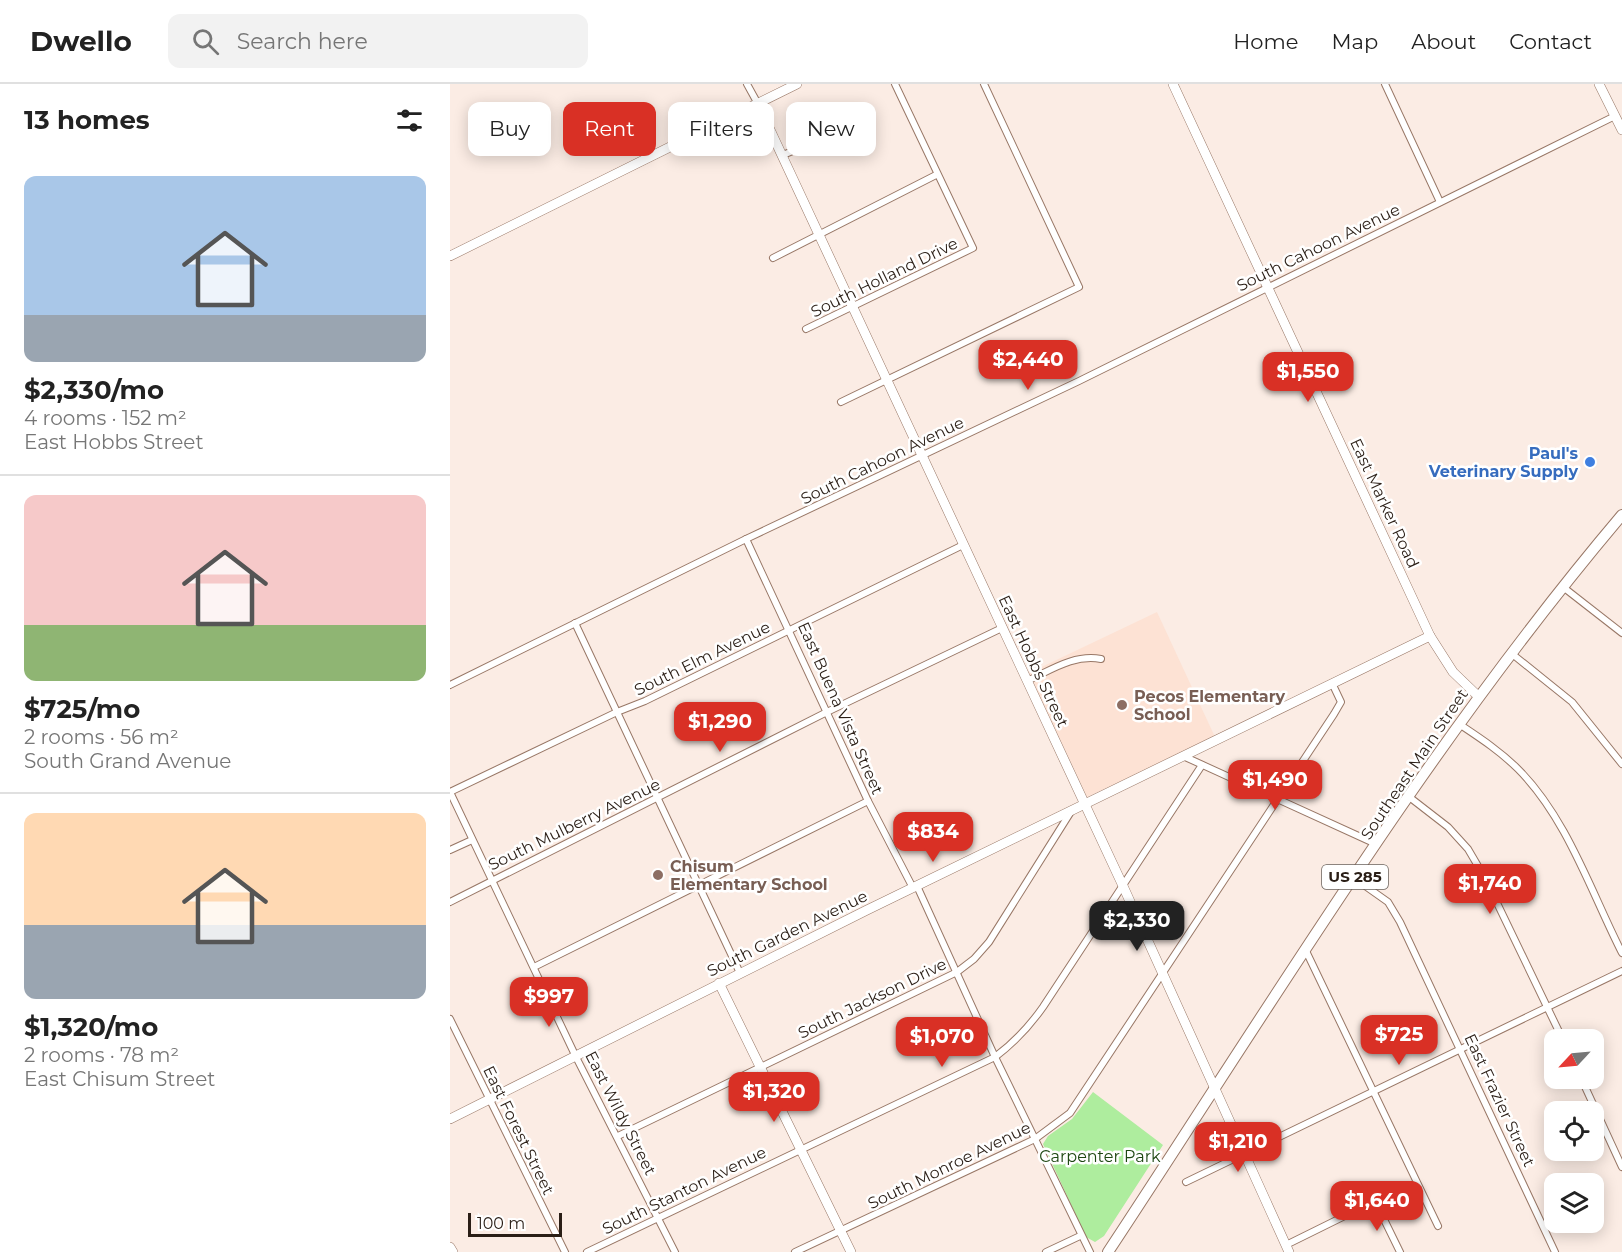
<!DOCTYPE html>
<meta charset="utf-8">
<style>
body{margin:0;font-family:Montserrat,sans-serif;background:#f2f2f2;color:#222;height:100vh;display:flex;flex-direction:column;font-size:22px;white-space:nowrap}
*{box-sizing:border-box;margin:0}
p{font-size:20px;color:#767676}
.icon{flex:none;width:33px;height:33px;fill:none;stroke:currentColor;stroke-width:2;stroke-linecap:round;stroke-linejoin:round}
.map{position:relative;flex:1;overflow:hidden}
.drawer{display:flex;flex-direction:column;background:#fff;width:450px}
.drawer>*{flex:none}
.hud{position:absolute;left:18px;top:18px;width:570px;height:54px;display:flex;gap:12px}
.needle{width:39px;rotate:244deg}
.fabs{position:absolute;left:1094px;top:945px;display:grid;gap:12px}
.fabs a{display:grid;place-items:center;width:60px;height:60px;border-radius:12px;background:#fff;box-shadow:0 3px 15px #0003;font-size:30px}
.scale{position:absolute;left:18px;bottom:15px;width:94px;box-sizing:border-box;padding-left:6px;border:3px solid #2a1e16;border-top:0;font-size:16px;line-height:21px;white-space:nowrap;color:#2a1e16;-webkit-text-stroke:4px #fff;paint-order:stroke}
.price{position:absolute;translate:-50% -51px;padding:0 14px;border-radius:12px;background:#d93025;color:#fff;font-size:20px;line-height:39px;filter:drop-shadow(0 2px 3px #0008)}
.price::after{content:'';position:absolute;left:50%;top:36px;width:18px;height:14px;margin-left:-9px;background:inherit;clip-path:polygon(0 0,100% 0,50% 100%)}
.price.on{background:#222;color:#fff}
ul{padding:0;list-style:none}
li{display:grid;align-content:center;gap:12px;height:318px;padding:0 24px}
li+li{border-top:2px solid #e0e0e0}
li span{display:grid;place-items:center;height:186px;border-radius:12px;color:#555}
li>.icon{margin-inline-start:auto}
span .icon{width:108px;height:108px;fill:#fffc;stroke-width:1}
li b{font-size:26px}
h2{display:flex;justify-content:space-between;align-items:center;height:72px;padding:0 24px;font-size:26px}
.pill{padding:0 21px;border-radius:12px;background:#fff;box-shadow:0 3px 15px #0003;font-size:21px;line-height:54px}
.pill.on{background:#d93025;color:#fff}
header{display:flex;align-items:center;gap:36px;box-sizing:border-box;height:84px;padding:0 30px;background:#fff;border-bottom:2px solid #e0e0e0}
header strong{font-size:28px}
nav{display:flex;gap:33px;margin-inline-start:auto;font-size:21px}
.search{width:420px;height:54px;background:#f2f2f2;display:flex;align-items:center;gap:15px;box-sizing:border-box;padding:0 21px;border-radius:12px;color:#767676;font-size:22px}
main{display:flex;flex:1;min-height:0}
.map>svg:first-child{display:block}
.built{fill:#fde2d4}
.green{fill:#aeed9e}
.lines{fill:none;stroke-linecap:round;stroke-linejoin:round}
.street-casing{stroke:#987766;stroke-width:8}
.secondary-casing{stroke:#987766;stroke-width:10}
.primary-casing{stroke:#987766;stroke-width:12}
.street{stroke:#fff;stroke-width:6}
.secondary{stroke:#fff;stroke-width:9}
.primary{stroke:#fff;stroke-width:10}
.shop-dot{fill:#3f7fe0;stroke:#fff;stroke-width:2}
.education-dot{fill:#8d6e63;stroke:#fff;stroke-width:2}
.labels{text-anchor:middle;stroke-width:5;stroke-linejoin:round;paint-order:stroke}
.shield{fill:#fff;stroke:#6a625c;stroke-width:1.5}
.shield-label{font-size:15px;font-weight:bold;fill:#2a1e16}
.street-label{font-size:16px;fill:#2a1e16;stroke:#fff}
.shop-label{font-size:16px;font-weight:bold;fill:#366cbe;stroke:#fff;text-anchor:end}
.education-label{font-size:16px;font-weight:bold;fill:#785e54;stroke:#fff;text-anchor:start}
.park-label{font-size:16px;fill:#1d4711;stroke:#fff}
</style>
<header>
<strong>Dwello</strong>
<div class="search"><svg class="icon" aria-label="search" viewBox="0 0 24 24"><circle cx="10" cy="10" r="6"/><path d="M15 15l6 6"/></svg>Search here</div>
<nav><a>Home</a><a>Map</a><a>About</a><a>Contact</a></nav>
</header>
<main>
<section class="drawer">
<h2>13 homes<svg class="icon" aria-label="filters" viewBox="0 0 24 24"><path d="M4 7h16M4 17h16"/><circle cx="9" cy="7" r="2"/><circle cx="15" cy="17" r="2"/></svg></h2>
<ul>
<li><span style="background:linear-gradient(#a9c7e8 75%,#9aa5b1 0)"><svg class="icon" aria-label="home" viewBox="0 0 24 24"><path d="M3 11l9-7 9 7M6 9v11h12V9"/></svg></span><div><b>$2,330/mo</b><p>4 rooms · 152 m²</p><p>East Hobbs Street</p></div></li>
<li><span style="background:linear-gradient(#f6c9c9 70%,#8fb573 0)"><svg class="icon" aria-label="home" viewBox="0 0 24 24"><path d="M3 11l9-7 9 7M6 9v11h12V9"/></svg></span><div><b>$725/mo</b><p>2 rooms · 56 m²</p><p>South Grand Avenue</p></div></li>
<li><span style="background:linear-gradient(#ffd9b3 60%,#9aa5b1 0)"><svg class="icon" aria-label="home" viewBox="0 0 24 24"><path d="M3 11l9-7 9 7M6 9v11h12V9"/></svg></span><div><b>$1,320/mo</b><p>2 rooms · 78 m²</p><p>East Chisum Street</p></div></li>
</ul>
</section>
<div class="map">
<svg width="1172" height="1168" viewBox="0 0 1172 1168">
<rect width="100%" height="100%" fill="#fbece4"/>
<path class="built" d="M707,528L765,653L637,713L579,589Z"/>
<path class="green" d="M643,1008L713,1061L654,1152L645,1158L636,1153L593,1060L598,1052L622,1035Z"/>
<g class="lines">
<defs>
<g id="street">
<path d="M297,0L308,20"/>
<path d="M935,0L990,118"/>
<path d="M333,71L376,53"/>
<path d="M323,174L486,91"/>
<path d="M356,245L523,164L445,0"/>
<path d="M391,318L629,203L534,0"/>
<path d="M296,455L418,717L463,804"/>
<path d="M1113,503L1172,549"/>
<path d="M125,539L290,889"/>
<path d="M1061,569L1122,618L1172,680"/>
<path d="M577,597C601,586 624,570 651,575"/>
<path d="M0,601L296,455L629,297L1165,32"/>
<path d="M1009,640C1030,654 1050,667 1068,685C1117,734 1141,808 1172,869"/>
<path d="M733,672L926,760"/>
<path d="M0,708L167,628L195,617L513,461"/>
<path d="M0,708L126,973L225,1168"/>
<path d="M958,712L998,743L1018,765L1035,794L1113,956"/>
<path d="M0,766L22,756"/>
<path d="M904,794L938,818L950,838L1105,1168"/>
<path d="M467,802L545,973L640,1168"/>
<path d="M0,818L377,628L552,544"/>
<path d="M856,867L988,1142"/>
<path d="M84,883L418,717"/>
<path d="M0,935L115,1168"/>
<path d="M1131,994L1172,1083"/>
<path d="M168,1052L507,888L524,875L539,858L622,726"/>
<path d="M736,1098L1172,887"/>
<path d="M836,1161L925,1117L950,1168"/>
<path d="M137,1168L545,973C565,958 579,943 593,923L752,681"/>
<path d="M345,1168L585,1055L620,1029L884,630L891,618L882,599"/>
<path d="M596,1168L630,1152"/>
</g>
<g id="secondary">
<path d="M723,0L980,552L1003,588L1028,612"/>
<path d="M1149,0L1172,46"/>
<path d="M308,20L673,802L839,1168"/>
<path d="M0,172L347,0"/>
<path d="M269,899L401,1168"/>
<path d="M0,1035L417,826L980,552"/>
<path d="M0,1163L3,1168"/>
</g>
<path id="primary" d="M658,1168C823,918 978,660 1172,431"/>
</defs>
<use href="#street" class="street-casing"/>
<use href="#secondary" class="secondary-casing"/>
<use href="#primary" class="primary-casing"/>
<use href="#street" class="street"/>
<use href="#secondary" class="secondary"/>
<use href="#primary" class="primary"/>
</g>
<circle class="shop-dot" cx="1140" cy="378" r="6"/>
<g class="education-dot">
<circle cx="672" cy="621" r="6"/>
<circle cx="208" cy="791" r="6"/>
</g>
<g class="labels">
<rect class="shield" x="872" y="781" width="66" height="24" rx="4.5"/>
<g class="shield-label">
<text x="905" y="798">US 285</text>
</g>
<g class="street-label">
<text transform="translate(868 163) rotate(-26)" y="6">South Cahoon Avenue</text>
<text transform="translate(434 193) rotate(-26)" y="6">South Holland Drive</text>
<text transform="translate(432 376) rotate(-26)" y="6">South Cahoon Avenue</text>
<text transform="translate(935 419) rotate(65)" y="6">East Marker Road</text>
<text transform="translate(252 574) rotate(-26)" y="6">South Elm Avenue</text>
<text transform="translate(584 577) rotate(65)" y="6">East Hobbs Street</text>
<text transform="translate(391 624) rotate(66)" y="6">East Buena Vista Street</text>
<text transform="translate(964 680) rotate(-56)" y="6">Southeast Main Street</text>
<text transform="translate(124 740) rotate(-26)" y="6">South Mulberry Avenue</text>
<text transform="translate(337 849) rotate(-26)" y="6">South Garden Avenue</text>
<text transform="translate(422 914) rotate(-26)" y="6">South Jackson Drive</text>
<text transform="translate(1050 1016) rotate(65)" y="6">East Frazier Street</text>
<text transform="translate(171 1029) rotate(63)" y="6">East Wildy Street</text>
<text transform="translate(69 1046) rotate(64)" y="6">East Forest Street</text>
<text transform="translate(499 1081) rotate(-26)" y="6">South Monroe Avenue</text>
<text transform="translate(234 1106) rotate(-26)" y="6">South Stanton Avenue</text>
</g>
<g class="shop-label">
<text x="1128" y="375">Paul's<tspan x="1128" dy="18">Veterinary Supply</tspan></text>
</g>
<g class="education-label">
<text x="684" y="618">Pecos Elementary<tspan x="684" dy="18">School</tspan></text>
<text x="220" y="788">Chisum<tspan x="220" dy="18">Elementary School</tspan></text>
</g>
<g class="park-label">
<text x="650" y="1078">Carpenter Park</text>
</g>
</g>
</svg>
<div class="fabs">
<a><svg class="needle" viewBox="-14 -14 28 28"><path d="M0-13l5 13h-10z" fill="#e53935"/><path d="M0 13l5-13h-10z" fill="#767676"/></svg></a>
<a><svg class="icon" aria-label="locate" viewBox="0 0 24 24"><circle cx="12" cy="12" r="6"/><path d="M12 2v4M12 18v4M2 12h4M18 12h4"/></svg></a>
<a><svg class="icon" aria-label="layers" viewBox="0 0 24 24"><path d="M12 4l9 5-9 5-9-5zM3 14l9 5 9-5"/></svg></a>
</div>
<div class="scale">100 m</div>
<b class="price" style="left:578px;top:307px">$2,440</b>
<b class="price" style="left:858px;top:319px">$1,550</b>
<b class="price" style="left:270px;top:669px">$1,290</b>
<b class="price" style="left:825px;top:727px">$1,490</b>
<b class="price" style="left:483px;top:779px">$834</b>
<b class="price" style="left:1040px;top:831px">$1,740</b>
<b class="price on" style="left:687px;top:868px">$2,330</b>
<b class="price" style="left:99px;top:944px">$997</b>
<b class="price" style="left:949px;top:982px">$725</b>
<b class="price" style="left:492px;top:984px">$1,070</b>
<b class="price" style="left:324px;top:1039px">$1,320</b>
<b class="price" style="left:788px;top:1089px">$1,210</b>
<b class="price" style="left:927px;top:1148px">$1,640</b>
<div class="hud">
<a class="pill">Buy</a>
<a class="pill on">Rent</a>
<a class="pill">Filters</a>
<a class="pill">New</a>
</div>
</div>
</main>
